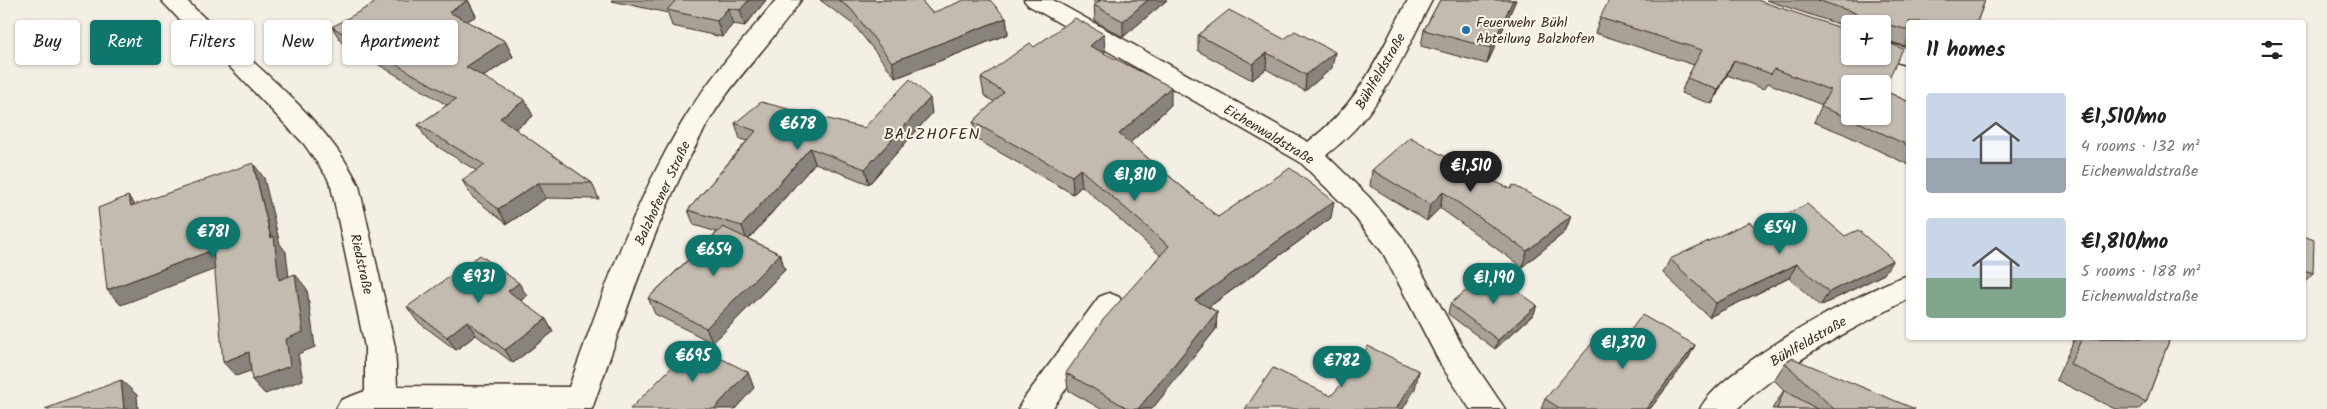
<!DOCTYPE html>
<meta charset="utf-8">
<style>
body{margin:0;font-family:Kalam,sans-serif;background:#f2f2f2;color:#222;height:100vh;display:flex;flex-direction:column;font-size:19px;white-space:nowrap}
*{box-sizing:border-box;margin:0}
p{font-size:16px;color:#767676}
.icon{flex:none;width:28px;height:28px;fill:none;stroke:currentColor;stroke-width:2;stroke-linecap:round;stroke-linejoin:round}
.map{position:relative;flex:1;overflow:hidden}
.panel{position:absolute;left:1906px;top:20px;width:400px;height:320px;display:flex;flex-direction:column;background:#fff;border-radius:5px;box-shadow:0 1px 4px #0004}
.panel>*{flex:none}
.hud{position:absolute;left:15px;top:20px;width:475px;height:45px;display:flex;gap:10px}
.tools{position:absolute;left:1841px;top:15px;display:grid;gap:10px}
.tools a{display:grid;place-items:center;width:50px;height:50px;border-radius:5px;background:#fff;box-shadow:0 1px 4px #0004;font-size:25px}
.price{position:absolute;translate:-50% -42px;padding:0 11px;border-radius:18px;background:#0f766e;color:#fff;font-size:16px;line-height:32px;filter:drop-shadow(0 1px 2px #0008)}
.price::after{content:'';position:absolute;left:50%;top:30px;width:15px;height:11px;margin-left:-8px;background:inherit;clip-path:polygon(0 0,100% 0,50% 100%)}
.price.current{background:#222;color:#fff}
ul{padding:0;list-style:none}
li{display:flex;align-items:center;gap:15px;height:125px;padding:0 20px}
li span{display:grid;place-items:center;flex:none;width:140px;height:100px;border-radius:5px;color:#555}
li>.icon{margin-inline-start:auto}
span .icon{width:60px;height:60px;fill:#fffc;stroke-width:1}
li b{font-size:21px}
h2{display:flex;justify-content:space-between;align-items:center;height:60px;padding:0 20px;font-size:21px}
.pill{padding:0 18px;border-radius:5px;background:#fff;box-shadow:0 1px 4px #0004;font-size:18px;line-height:45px}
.pill.current{background:#0f766e;color:#fff}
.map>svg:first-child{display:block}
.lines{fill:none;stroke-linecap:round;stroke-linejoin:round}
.minor-casing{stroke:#3b2a1e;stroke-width:3}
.minor{fill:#fbf7ec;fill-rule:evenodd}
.wall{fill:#a8a197;stroke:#3b2a1e}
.shaded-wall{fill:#88837b;stroke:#3b2a1e}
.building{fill:#c3bbb0;stroke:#3b2a1e;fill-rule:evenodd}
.poi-dot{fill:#1f6fb2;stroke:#fbf7ec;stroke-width:2}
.labels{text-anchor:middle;stroke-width:4;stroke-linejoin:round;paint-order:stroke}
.poi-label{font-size:14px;fill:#3b2a1e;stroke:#fbf7ec;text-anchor:start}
.street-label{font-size:14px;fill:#3b2a1e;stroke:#fbf7ec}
.quarter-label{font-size:16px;letter-spacing:1px;fill:#3b2a1e;stroke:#fbf7ec}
</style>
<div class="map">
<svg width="2327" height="409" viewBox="0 0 2327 409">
<rect width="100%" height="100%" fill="#f3efe4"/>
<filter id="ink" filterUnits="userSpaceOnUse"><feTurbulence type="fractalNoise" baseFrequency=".02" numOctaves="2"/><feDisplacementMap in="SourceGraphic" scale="10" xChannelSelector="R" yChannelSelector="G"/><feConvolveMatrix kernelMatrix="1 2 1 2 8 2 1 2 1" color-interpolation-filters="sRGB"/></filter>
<g filter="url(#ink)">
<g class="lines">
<defs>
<g id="minor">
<path d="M161,0H186C241,56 325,114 359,186L395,347L397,386L569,387C603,294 635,197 688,113C713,73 746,37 776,0H801C773,42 735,77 709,121C658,211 626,312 592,409H336L341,400L365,391V347L331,186L327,177L304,144L236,73L192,33Z"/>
<path d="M1024,0H1053L1308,142C1360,103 1378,56 1408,0H1432C1401,59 1381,114 1326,155L1369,197L1403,238L1463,347L1505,409H1470L1441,365L1383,253L1350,211L1300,162L1028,5Z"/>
<path d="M1882,41L1909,49V66L1878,56H1882Z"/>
<path d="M1909,275V299C1848,331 1787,362 1737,409H1700C1720,368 1863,289 1909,275Z"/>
<path d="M1109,293L1119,297L1124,305L1052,409H1018L1023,400L1099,297Z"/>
</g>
</defs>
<use href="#minor" class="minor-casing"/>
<use href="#minor" class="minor"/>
</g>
<g class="wall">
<path d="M468,0L476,16L467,21L505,41L513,57L483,77L533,116L515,129L592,183L599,199L546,198L507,224L471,196L462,180L477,171L427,140L418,125L447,105L342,43L332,27Z"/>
<path d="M611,0H766L745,26L733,24L722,37L672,26L668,13L612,1Z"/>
<path d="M820,0H921L932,13L1006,18L1008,34L896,78L854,25Z"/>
<path d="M1094,0H1167L1123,37L1095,21Z"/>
<path d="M1440,0H1516L1487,64L1421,46L1424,30Z"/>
<path d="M1766,0H1985L1977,22H1909V37L1904,46L1887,41V42L1883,90L1909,102V165L1844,134L1814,122L1822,105L1768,83L1764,89L1727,75L1712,104L1681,93L1687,78L1694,65L1595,33L1600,18L1850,56L1882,24H1850V28Z"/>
<path d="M1198,35L1332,68L1305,91L1266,69L1252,80L1198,51Z"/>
<path d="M1034,47L1105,52L1104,53L1171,105L1130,143L1218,217L1331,218L1209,307L1217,312L1216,329L1152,409H1101L1068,390L1066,373L1160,255L1082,186L1073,194L976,139L973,122L994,102L984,95L981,78Z"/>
<path d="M932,113L869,184L815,163L749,239L780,254L785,270L713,343L655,314L648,298L717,232L694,225L688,210L747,141L740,139L735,123L864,128Z"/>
<path d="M1372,170L1511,189L1571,216L1565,232L1522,267L1440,208L1427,221L1370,186Z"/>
<path d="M1757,228L1884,274L1820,306L1789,278L1709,317L1663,273L1670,259Z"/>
<path d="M2304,236L2313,273L2304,282Z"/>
<path d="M527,296L521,301L553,332L513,363L476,335L456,350L417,321L407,307Z"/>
<path d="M1450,304L1534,314L1495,349L1448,314Z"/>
<path d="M2075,338H2170L2146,402L2139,409H2115L2056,380Z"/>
<path d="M1695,345L1688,359L1650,409H1541L1545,399L1619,346Z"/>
<path d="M1785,363L1915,409H1772L1784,390L1786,392L1774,380Z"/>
</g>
<g class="shaded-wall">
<path d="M468,0L476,16L457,27L449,12Z"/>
<path d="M749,0H766L745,26L740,10Z"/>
<path d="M1148,0H1167L1123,37V21Z"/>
<path d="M1513,0H1516L1487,64L1491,48Z"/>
<path d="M728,8L733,24L722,37L717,21Z"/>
<path d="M1006,18L1008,34L896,78L892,62Z"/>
<path d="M1104,34L1105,52L1091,64L1090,46Z"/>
<path d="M505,41L513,57L474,83L466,67Z"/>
<path d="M1335,52L1332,68L1305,91L1306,75Z"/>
<path d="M1267,53L1266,69L1252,80L1253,64Z"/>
<path d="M1734,60L1727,75L1712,104L1718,90Z"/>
<path d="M1171,87V105L1120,152L1119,134Z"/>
<path d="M930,98L932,113L869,184L865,169Z"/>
<path d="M525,100L533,116L508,134L500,118Z"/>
<path d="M810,148L815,163L747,241L742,226Z"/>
<path d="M253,163L264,178L280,244L286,252L291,295L279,280L271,238Z"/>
<path d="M1080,169L1082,186L1073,194L1072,176Z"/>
<path d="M538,183L546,198L507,224L498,209Z"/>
<path d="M1443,192L1440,208L1427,221L1430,205Z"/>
<path d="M128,196L141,212L131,206Z"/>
<path d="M1334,201L1331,218L1195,317V300Z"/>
<path d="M1571,216L1565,232L1522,267L1527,251Z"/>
<path d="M213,250L226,265L121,305L107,290Z"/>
<path d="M780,254L785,270L713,343L706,328Z"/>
<path d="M1893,260L1884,274L1820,306L1829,292Z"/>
<path d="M1797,264L1789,278L1709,317L1716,303Z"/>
<path d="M295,274L307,289L315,347L298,354L303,380L265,394L252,380Z"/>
<path d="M519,283L527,296L516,304L508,291Z"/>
<path d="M1537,305L1534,314L1495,349L1498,340Z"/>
<path d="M1217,312L1216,329L1152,409H1138Z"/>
<path d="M546,319L553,332L513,363L505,350Z"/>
<path d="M467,321L476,335L456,350L447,337Z"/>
<path d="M1695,345L1688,359L1650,409H1646Z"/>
<path d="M249,352L262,367L236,376L223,362Z"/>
<path d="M1419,371L1415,389L1403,409H1396Z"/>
<path d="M748,372L754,388L735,409H714Z"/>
<path d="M121,380L137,395L138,409H124Z"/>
</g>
<g class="building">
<path d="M380,0H468L449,12L505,41L466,67L525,100L500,118L592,183H538L498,209L462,180L485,165L418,125L456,99L332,27Z"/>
<path d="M676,0H749L740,10L728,8L717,21L667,10Z"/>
<path d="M838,0H921L932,13L964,0H990L1006,18L892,62L851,9Z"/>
<path d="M1098,0H1148L1123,21L1094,5L1100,1Z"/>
<path d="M1440,0H1513L1491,48L1424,30Z"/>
<path d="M1609,0H1757L1850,31V56H1882V24H1859V14L1817,0H1985L1977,22H1909V30L1889,25L1888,39L1884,41L1903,49L1883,90L1909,102V146L1852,119L1821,107L1830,90L1774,69L1771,74L1734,60L1718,90L1687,78L1702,50L1600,18ZM1850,84H1882V116H1850Z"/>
<path d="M1229,10L1284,39L1295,31L1335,52L1306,75L1267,53L1253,64L1198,35Z"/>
<path d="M1075,18L1104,34L1090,46L1171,87L1119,134L1218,217L1290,168L1334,201L1195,300L1217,312L1138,409H1129L1066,373L1103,320L1169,246L1080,169L1072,176L973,122L1004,92L981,78L1030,43L1034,47Z"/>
<path d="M2049,19L2062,22H2048Z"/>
<path d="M910,79L930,98L865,169L810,148L742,226L688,210L756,131L735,123L761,102L864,128Z"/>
<path d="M1410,137L1469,170L1511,189L1513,185L1571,216L1527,251L1443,192L1430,205L1372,170Z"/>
<path d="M253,163L271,238L274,236L279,280L295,274L303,332L286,339L290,366L252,380L249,352L223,362L213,250L107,290L98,208L128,196L131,206Z"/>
<path d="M1807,204L1845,236L1858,230L1893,260L1829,292L1797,264L1716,303L1670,259L1749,222L1757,228Z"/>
<path d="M723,227L780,254L706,328L648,298Z"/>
<path d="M2304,236L2314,240L2313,273L2304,270Z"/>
<path d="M480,255L519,283L508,291L546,319L505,350L467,321L447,337L407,307Z"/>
<path d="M1490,271L1537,305L1498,340L1450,304Z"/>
<path d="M1642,315L1695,345L1646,409H1561L1545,399L1600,334L1619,346Z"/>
<path d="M2082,338H2170L2146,402L2070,364Z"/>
<path d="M694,345L748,372L714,409H630Z"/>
<path d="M1368,346L1419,371L1396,409H1245L1273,368L1331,396L1348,377Z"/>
<path d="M1792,358L1915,409H1834L1785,363Z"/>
<path d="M121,380L124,409H45Z"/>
<path d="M1784,390L1817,409H1777Z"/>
</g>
</g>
<circle class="poi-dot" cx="1466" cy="30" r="5"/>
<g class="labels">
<g class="poi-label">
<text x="1476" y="27">Feuerwehr Bühl<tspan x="1476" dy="16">Abteilung Balzhofen</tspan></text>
</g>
<g class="street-label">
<text transform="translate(1380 71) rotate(-60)" y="5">Bühlfeldstraße</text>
<text transform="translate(1269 134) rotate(31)" y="5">Eichenwaldstraße</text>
<text transform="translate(662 193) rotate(-65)" y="5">Balzhofener Straße</text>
<text transform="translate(362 264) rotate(77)" y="5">Riedstraße</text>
<text transform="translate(1808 341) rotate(-30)" y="5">Bühlfeldstraße</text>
</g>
<g class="quarter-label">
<text x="932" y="139">BALZHOFEN</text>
</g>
</g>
</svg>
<div class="tools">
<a>+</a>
<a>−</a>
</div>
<b class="price" style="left:798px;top:151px">€678</b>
<b class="price current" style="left:1471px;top:193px">€1,510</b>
<b class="price" style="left:1135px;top:202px">€1,810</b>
<b class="price" style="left:1780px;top:255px">€541</b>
<b class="price" style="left:213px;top:259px">€781</b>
<b class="price" style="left:714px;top:277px">€654</b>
<b class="price" style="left:479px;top:304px">€931</b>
<b class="price" style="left:1494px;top:305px">€1,190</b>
<b class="price" style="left:1623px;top:370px">€1,370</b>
<b class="price" style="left:693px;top:383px">€695</b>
<b class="price" style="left:1342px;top:388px">€782</b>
<div class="hud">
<a class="pill">Buy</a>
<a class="pill current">Rent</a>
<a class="pill">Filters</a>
<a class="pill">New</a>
<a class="pill">Apartment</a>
</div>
<section class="panel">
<h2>11 homes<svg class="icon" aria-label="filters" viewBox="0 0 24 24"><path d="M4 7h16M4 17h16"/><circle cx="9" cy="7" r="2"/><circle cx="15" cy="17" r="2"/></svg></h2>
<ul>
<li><span style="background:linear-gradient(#c9d6e8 65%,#9aa5b1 0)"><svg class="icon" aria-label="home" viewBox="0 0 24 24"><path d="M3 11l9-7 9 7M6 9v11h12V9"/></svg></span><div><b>€1,510/mo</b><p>4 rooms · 132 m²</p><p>Eichenwaldstraße</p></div></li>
<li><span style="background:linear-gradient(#c9d6e8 60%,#7fa58c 0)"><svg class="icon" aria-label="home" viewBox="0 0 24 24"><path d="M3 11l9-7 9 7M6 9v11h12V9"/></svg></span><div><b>€1,810/mo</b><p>5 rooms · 188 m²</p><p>Eichenwaldstraße</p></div></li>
</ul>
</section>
</div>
